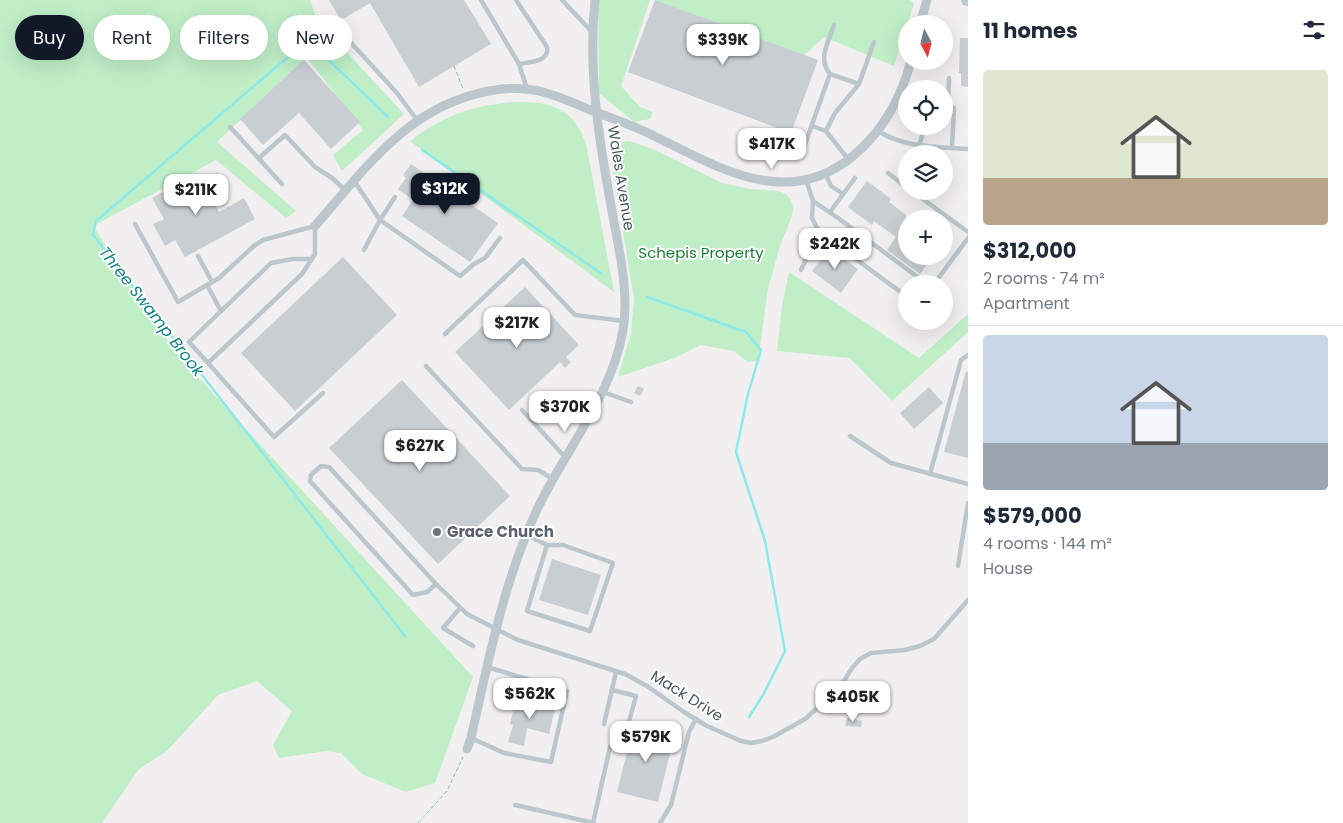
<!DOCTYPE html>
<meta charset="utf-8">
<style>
body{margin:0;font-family:Poppins,sans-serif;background:#f2f2f3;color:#1f2937;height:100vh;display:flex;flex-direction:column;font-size:19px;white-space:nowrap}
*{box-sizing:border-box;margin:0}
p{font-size:16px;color:#747a83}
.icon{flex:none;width:28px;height:28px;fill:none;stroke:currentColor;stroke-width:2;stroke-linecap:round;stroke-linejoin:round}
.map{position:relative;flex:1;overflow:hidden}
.details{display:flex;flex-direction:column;background:#fff;width:375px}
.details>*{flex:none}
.top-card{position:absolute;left:15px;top:15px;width:475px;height:45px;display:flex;gap:10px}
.needle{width:32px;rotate:173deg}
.fabs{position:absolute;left:898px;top:15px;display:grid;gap:10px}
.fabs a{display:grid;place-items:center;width:55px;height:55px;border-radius:50%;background:#fff;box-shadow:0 5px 20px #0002;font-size:25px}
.price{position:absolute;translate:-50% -42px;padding:0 11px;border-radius:10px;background:#fff;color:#222;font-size:16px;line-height:32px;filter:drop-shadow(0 1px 2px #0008)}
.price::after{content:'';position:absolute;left:50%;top:30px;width:15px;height:11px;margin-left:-8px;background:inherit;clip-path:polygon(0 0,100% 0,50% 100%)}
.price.selected{background:#111827;color:#fff}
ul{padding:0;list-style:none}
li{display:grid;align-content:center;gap:10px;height:265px;padding:0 15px}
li+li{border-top:1px solid #e0e1e3}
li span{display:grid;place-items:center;height:155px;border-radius:5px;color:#555}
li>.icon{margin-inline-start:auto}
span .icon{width:90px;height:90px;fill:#fffc;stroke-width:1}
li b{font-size:21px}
h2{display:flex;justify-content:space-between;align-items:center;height:60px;padding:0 15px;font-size:21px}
.tag{padding:0 18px;border-radius:22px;background:#fff;box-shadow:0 5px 20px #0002;font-size:18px;line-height:45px}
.tag.selected{background:#111827;color:#fff}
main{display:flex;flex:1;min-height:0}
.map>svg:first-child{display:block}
.green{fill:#bfeec7}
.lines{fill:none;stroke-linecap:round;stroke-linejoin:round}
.stream{stroke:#8deaea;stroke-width:2.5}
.building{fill:#c9ced2}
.path{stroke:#77cc90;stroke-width:1;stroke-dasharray:4 2.5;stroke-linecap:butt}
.service{stroke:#bbc7cc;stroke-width:4.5}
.minor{stroke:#bbc7cc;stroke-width:9}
.secondary{stroke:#bccad1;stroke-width:12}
.worship-dot{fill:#6b7280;stroke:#fff;stroke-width:2}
.labels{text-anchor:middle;stroke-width:4;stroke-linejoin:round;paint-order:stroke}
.street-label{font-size:15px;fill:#48575d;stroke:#fff}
.park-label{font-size:15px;fill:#197e35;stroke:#fff}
.worship-label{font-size:15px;font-weight:bold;fill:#5b616d;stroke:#fff;text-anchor:start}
.water-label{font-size:16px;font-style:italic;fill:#108282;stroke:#fff}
</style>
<main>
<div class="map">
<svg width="968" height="823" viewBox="0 0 968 823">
<rect width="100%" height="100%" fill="#f2eff0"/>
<g class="green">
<path d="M0,0H310L317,20L404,114L342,171L333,155L363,130L307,58L217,142L296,211L286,218L216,160L93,226L177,354L473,677L435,783L406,792L362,774L341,753L326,751L279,758L273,745L292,711L257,681L218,695L167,751L139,769L102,823H0Z"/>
<path d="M598,0H650L621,86L640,107L653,112L650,119L634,122L599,93Z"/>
<path d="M655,0H909L914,3L894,66L824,37L803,56Z"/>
<path d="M516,102C551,102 573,107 586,144L614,292L410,141C444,115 474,105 516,102Z"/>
<path d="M630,141L655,150L722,183L750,189L778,191L786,194L791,201L793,208L792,216L780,246L768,289L758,361L748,362L734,351L701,345L674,358L618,377L631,333L634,299L611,158C614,147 620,142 630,141Z"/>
<path d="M789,272L919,358L968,314V332L892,401L850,358L777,351L782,306Z"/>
</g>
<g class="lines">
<g class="stream">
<path d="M388,117L308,40L96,221L93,235L405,636"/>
<path d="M422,150L602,274"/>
<path d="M647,297L746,332L761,350L748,394L736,452L765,541L785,651L763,695L749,717"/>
</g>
</g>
<g class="building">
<path d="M329,0H464L491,44L419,87L370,3L341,20Z"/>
<path d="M655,0L818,60L791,133L628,72Z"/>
<path d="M960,38H968V87L961,86V73H959Z"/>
<path d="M304,60L360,122L331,149L299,113L263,145L240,119Z"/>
<path d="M411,164L498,223L470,262L402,216L413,200L398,189L406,178L403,175Z"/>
<path d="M197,173L219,212L244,198L255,219L185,257L175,240L165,246L153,224L164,219L152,198Z"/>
<path d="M867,181L891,199L889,202L906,215V256H933L920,274L887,250L896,237L874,221L872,225L848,207Z"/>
<path d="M829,248L858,269L841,293L812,271Z"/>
<path d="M343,257L397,315L295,411L241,353Z"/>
<path d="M525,287L579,345L566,357L571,362L565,368L560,362L509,410L455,352Z"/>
<path d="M966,371L968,372V458L944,452Z"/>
<path d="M402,380L510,496L438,564L329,448Z"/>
<path d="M638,386L644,389L640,396L634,393Z"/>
<path d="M929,387L943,403L914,429L900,413Z"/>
<path d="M552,559L601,575L588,615L539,600Z"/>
<path d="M516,699L555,708L549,734L527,728L524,746L508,742L513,725L510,724Z"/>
<path d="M847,718L862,721L861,727L845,726Z"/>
<path d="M634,724L675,734L658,802L617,792Z"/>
</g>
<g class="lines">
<g class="path">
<path d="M454,66L463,89"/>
<path d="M635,722L682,734"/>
<path d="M418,823L447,791L463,757"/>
</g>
<g class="service">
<path d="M481,0L519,64L527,89"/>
<path d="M516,0L547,47C550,62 529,62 519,64"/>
<path d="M562,0L592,32"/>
<path d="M332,22L397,93L417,120"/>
<path d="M830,74L859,84L874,42"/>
<path d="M949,78L948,107L954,108L952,148"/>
<path d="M812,126L826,131L848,159"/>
<path d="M230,127L282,184"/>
<path d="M826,131L835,113L859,84"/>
<path d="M878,131C905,148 937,147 968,149"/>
<path d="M919,146L925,126"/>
<path d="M804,147L830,74C817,59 829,41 834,25"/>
<path d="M259,158L285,135L315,167L332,178L345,190"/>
<path d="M825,173L831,186L843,194"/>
<path d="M888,173L906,187"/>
<path d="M806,180L813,201L838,218L927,284"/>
<path d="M355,182L380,220L460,276L474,264L485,258L500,238"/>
<path d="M912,191L968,232"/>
<path d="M830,212L855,178"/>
<path d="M135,224L178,302L219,278L255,245L263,240L315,226V254L302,274L208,363L274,437L323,393"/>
<path d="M819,232L906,296"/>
<path d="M364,250L380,220L395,197"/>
<path d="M198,256L212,282"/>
<path d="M801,270L819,232L812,218L813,201"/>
<path d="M934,284L968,238"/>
<path d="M207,285L221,311"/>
<path d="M445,334L523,260L575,315L624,321"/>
<path d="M208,363L189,342L271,263L293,259H312"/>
<path d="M426,366L522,469L538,470L553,479"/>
<path d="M603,392L631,402"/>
<path d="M522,410L565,457"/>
<path d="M850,436L891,463L968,484"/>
<path d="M930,474L961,360L968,355"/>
<path d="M527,535L547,545H563L613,563L590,631L527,611L547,545"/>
<path d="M958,566L968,503"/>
<path d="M436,584L427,592L413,595L310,481L311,475L321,466L329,467L436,584L467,614L518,640L625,674L647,686L684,712L707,726L741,741L751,743L762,741L773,737L805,719L834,693L844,681L852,668L860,659L871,653L905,650L920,646L934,639L968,600"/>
<path d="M460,608L443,628L473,646"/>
<path d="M612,690L636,696L627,729"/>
<path d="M604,724L616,672"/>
<path d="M471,738L504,753L551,762L567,691L487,667"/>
<path d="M515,805L594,823"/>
<path d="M593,823L610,747"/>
<path d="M660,823L671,805L689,732L696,719"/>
</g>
<g class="minor">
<path d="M920,24L927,0"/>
<path d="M315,226C366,168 408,106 489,91C530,83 552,94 588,109C610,118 633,125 654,136C718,167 787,211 853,156C883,131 901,99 911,61"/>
<path d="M467,749L471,738C488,662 503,585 535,514C562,454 612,397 623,330C630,288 617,242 610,200C598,134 588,67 595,0"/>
</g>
<path class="secondary" d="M967,0H968"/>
</g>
<circle class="worship-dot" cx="437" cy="532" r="5"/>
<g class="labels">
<g class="street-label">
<text transform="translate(621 178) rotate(81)" y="5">Wales Avenue</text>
<text transform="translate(687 696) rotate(32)" y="5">Mack Drive</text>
</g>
<g class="park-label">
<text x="701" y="258">Schepis Property</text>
</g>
<g class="worship-label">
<text x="447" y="537">Grace Church</text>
</g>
<g class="water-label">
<text transform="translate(152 311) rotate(52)" y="6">Three Swamp Brook</text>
</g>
</g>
</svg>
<div class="fabs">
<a><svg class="needle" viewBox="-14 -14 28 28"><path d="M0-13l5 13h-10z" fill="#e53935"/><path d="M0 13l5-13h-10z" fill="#747a83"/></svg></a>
<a><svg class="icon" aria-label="locate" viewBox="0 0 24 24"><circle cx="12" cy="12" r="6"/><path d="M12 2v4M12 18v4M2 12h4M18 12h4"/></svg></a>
<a><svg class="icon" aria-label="layers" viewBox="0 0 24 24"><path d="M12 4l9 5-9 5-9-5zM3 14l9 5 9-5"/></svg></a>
<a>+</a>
<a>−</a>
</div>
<b class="price" style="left:723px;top:66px">$339K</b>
<b class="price" style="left:772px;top:170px">$417K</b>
<b class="price selected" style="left:445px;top:215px">$312K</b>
<b class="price" style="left:196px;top:216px">$211K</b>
<b class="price" style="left:835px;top:270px">$242K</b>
<b class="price" style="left:517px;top:349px">$217K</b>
<b class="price" style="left:565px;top:433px">$370K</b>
<b class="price" style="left:420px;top:472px">$627K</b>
<b class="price" style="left:530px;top:720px">$562K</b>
<b class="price" style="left:853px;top:723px">$405K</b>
<b class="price" style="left:646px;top:763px">$579K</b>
<div class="top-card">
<a class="tag selected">Buy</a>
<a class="tag">Rent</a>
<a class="tag">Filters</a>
<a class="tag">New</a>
</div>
</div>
<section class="details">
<h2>11 homes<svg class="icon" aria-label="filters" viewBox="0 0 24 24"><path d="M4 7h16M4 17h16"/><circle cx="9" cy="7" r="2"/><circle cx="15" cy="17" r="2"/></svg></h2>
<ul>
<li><span style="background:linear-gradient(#dfe7d0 70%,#b9a48a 0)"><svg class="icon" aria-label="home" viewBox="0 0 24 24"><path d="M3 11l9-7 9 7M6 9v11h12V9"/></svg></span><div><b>$312,000</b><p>2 rooms · 74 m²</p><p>Apartment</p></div></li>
<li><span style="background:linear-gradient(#c9d6e8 70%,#9aa5b1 0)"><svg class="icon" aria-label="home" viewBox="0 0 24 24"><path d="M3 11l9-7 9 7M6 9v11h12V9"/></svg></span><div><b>$579,000</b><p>4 rooms · 144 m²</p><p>House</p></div></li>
</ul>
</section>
</main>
